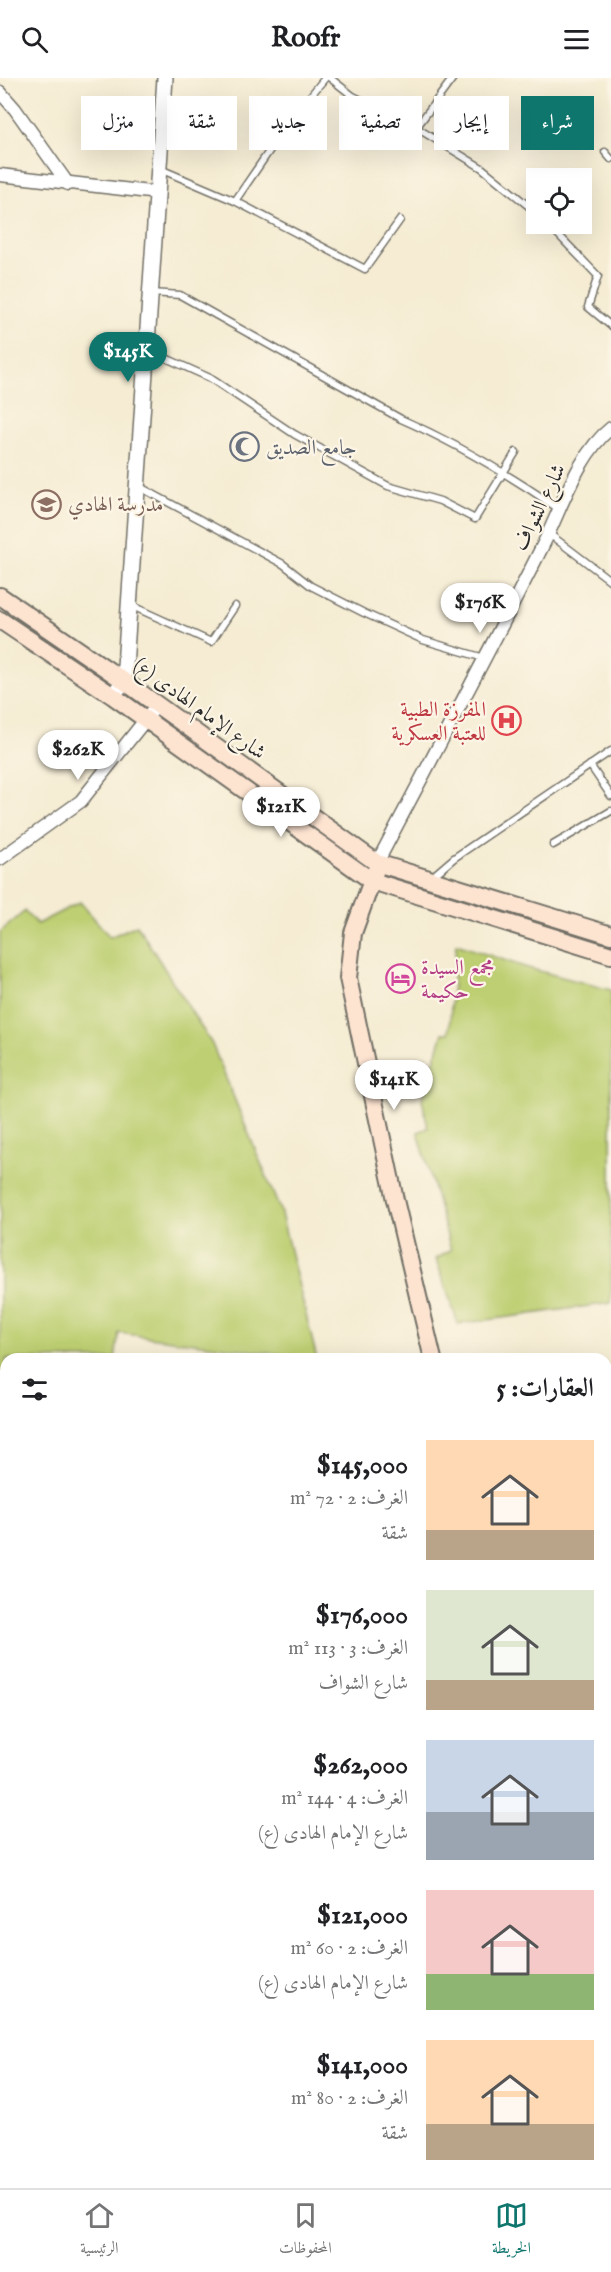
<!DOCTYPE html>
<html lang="ar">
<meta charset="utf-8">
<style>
body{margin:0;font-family:"IM FELL English",Amiri,serif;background:#f2f2f2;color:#202124;direction:rtl;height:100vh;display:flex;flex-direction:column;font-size:22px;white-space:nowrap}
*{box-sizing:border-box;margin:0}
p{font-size:20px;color:#757577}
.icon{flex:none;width:33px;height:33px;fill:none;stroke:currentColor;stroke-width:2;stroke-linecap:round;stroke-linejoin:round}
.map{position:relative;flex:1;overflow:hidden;direction:ltr}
.sheet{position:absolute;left:0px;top:1275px;width:612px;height:836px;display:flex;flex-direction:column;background:#fff;border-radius:18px 18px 0 0;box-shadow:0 6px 24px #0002;direction:rtl}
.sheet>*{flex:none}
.hud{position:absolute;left:18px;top:18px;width:576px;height:54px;direction:rtl;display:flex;gap:12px}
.fabs{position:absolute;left:526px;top:90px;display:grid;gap:12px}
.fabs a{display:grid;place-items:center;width:66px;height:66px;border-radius:0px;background:#fff;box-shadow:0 6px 24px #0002;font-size:30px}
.price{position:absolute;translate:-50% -51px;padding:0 14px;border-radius:21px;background:#fff;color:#222;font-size:20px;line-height:39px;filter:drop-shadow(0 2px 3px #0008)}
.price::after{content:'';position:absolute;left:50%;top:36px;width:18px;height:14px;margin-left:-9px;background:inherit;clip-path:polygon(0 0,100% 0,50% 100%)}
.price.current{background:#0f766e;color:#fff}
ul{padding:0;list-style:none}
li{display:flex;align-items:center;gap:18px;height:150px;padding:0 18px}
li span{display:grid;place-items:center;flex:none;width:168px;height:120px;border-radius:0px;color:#555}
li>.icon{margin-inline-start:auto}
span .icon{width:72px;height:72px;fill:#fffc;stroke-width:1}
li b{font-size:26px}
h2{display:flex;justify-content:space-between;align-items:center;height:72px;padding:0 18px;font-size:26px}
.chip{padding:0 21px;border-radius:0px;background:#fff;box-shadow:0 6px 24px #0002;font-size:21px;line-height:54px}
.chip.current{background:#0f766e;color:#fff}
header{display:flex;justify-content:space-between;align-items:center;height:78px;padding:0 18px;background:#fff;font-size:27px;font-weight:700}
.menu{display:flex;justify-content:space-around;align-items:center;height:84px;border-top:2px solid #e0e0e0;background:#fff;font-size:16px;color:#757577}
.menu a{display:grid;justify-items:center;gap:3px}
.menu .current{color:#0f766e}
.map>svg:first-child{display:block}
.green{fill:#bdcf72;stroke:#747d4e;stroke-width:1.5}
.water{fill:#77a9e2;stroke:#516a86;stroke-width:1.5}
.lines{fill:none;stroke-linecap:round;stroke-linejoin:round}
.service-casing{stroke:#726f66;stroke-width:9}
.minor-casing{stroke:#726f66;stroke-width:15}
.tertiary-casing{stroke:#726f66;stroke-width:18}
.secondary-casing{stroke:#726f66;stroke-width:20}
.primary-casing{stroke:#726f66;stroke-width:21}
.service{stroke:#fff;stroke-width:6}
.minor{stroke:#fff;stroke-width:12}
.tertiary{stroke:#fff;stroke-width:15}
.secondary{stroke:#fde4d1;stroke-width:16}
.primary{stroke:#fabc8b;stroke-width:18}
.labels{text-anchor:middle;stroke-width:4.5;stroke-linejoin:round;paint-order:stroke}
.worship-label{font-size:21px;fill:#5b616d;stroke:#fcf5e5;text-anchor:start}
.education-label{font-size:21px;fill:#785e54;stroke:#fcf5e5;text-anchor:start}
.street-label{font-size:21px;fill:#2b2b2b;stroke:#fcf5e5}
.health-label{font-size:21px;fill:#be3a42;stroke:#fcf5e5;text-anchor:end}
.hotel-label{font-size:21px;fill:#b23c85;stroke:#fcf5e5;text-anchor:start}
</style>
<header><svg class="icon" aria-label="menu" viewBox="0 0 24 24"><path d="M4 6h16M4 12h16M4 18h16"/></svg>Roofr<svg class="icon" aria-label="search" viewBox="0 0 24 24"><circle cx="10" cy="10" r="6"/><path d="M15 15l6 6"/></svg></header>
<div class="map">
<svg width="611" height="2110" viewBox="0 0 611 2110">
<rect width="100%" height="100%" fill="#fcf5e5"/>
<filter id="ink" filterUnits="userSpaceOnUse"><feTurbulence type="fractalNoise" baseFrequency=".0167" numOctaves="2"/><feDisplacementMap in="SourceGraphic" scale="12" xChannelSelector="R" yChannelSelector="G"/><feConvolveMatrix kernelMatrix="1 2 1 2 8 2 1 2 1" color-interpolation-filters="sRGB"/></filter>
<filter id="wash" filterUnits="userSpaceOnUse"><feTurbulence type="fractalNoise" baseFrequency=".008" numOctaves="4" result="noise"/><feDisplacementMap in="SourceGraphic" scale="24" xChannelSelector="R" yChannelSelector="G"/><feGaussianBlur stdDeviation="1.35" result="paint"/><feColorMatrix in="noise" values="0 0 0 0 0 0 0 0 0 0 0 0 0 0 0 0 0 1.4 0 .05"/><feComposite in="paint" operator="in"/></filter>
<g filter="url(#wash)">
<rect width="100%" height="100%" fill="#f5ecd3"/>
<g class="green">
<path d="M80,824L110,859L137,847L212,966L280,1132L317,1281H299V1279L119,1255L115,1281H6V1333L0,1332V854L25,833L37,846Z"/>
<path d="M456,866L528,890L611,912V1225L458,1246L436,1181L451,1172L418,1054L428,1050L422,1021L443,955H449Z"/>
</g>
<path class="water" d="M6,2023V2104H606V2095L611,2104V2110H0V2025Z"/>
</g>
<g filter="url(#ink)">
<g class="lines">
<defs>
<g id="service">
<path d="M330,0L353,18L407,44L482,90L537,135"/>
<path d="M416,50L453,0"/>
<path d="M605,74L611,81"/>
<path d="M160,91L235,123L365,191L400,142"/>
<path d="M235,123L289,44L325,0"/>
<path d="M548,146L598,198L588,229L611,248"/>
<path d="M152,215L180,217L401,341C458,366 508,396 559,431"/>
<path d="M148,272L210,300L294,356L388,408L440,423L475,441L516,374"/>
<path d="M138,408L283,486L311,508L364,535L423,562L484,580"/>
<path d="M548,455L611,503"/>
<path d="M130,527L211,564L235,528"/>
<path d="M590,687L611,718"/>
<path d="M553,767L611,733"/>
<path d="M433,798L454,780L611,673"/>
<path d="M0,1465H6"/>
<path d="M0,1526L6,1522"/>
</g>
<g id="minor">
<path d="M0,14L15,31L68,106"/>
<path d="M0,97L158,115"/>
<path d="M0,781L81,723L157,627"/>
<path d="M377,785C432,680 488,576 541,471C561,432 577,377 611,350"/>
<path d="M606,1483L611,1482"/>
<path d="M606,1517L611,1515"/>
<path d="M606,1778L611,1773"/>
</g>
<path id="tertiary" d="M117,612L124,603L165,0"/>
<g id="secondary">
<path d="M0,518L124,603L377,785L611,857"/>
<path d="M0,542L113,618L372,803L611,877"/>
<path d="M375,794L353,855L348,900L395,1122L433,1281"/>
</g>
<g id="primary">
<path d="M0,1350H6"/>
<path d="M0,1389L6,1390"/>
<path d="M606,1979L611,1994"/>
</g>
</defs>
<use href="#service" class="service-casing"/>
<use href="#minor" class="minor-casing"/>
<use href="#tertiary" class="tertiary-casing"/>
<use href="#secondary" class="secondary-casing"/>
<use href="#primary" class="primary-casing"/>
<use href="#service" class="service"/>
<use href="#minor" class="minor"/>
<use href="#tertiary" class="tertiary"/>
<use href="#secondary" class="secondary"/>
<use href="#primary" class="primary"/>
</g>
</g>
<defs>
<symbol id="mosque-ring" viewBox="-11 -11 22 22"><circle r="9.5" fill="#fcf5e5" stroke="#6b7280" stroke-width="1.5"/><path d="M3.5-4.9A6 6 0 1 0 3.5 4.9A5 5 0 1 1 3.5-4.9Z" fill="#6b7280"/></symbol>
<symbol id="school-ring" viewBox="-11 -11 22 22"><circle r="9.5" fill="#fcf5e5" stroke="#8d6e63" stroke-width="1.5"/><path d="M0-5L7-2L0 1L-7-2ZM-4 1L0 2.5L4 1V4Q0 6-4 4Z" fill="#8d6e63"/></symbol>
<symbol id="hospital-ring" viewBox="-11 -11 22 22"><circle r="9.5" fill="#fcf5e5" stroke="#e0444e" stroke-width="1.5"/><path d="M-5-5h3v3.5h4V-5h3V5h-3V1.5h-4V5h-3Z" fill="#e0444e"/></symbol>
<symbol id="hotel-ring" viewBox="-11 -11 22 22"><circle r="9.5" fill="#fcf5e5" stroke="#d1479c" stroke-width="1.5"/><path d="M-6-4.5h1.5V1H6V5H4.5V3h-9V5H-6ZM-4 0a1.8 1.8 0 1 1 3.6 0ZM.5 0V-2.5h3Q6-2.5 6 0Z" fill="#d1479c"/></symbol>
</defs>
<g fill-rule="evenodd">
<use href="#mosque-ring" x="228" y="352" width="33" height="33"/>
<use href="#school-ring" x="30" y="410" width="33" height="33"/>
<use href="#hospital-ring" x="490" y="626" width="33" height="33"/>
<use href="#hotel-ring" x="384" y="884" width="33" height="33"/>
</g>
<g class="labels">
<g class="worship-label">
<text x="266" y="376">جامع الصديق</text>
</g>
<g class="education-label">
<text x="68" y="433">مدرسة الهادي</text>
</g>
<g class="street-label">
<text transform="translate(539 429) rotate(-64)" y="7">شارع الشواف</text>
<text transform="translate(200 630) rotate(36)" y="7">شارع الإمام الهادی (ع)</text>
</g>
<g class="health-label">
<text x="486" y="638">المفرزة الطبية<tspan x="486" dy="24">للعتبة العسكرية</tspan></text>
</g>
<g class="hotel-label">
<text x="421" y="896">مجمع السيدة<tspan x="421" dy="24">حكيمة</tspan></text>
</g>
</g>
</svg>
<div class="fabs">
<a><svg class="icon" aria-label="locate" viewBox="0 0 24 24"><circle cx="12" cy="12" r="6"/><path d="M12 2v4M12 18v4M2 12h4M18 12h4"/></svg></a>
</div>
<b class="price current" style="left:128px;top:305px">$145K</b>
<b class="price" style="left:480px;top:556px">$176K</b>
<b class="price" style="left:78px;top:703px">$262K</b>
<b class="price" style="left:281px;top:760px">$121K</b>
<b class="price" style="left:394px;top:1033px">$141K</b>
<div class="hud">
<a class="chip current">شراء</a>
<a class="chip">إيجار</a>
<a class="chip">تصفية</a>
<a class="chip">جديد</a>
<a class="chip">شقة</a>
<a class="chip">منزل</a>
</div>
<section class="sheet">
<h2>العقارات: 5<svg class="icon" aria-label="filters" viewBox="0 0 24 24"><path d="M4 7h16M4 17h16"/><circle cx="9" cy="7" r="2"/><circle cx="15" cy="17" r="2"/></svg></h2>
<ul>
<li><span style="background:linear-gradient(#ffd9b3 75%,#b9a48a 0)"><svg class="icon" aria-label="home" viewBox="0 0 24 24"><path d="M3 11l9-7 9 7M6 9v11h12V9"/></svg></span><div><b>$145,000</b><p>الغرف: 2 · 72 m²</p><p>شقة</p></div></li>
<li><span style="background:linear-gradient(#dfe7d0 75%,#b9a48a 0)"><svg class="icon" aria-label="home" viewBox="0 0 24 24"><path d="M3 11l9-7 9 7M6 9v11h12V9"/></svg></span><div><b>$176,000</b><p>الغرف: 3 · 113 m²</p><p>شارع الشواف</p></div></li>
<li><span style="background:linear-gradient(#c9d6e8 60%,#9aa5b1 0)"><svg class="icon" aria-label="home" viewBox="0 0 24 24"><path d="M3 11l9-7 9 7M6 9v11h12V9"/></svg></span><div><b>$262,000</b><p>الغرف: 4 · 144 m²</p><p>شارع الإمام الهادی (ع)</p></div></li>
<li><span style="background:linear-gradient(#f6c9c9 70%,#8fb573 0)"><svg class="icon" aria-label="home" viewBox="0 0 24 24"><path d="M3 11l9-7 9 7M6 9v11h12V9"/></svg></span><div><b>$121,000</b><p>الغرف: 2 · 60 m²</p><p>شارع الإمام الهادی (ع)</p></div></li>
<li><span style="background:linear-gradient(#ffd9b3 70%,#b9a48a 0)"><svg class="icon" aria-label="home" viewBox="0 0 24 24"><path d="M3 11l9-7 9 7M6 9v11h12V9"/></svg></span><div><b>$141,000</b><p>الغرف: 2 · 80 m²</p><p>شقة</p></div></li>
</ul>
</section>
</div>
<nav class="menu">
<a class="current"><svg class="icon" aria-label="map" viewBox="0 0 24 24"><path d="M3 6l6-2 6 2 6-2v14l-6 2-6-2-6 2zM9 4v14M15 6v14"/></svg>الخريطة</a>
<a><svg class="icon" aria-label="saved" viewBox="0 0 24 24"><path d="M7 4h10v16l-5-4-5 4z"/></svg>المحفوظات</a>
<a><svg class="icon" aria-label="home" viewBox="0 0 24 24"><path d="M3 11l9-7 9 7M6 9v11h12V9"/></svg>الرئيسية</a>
</nav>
